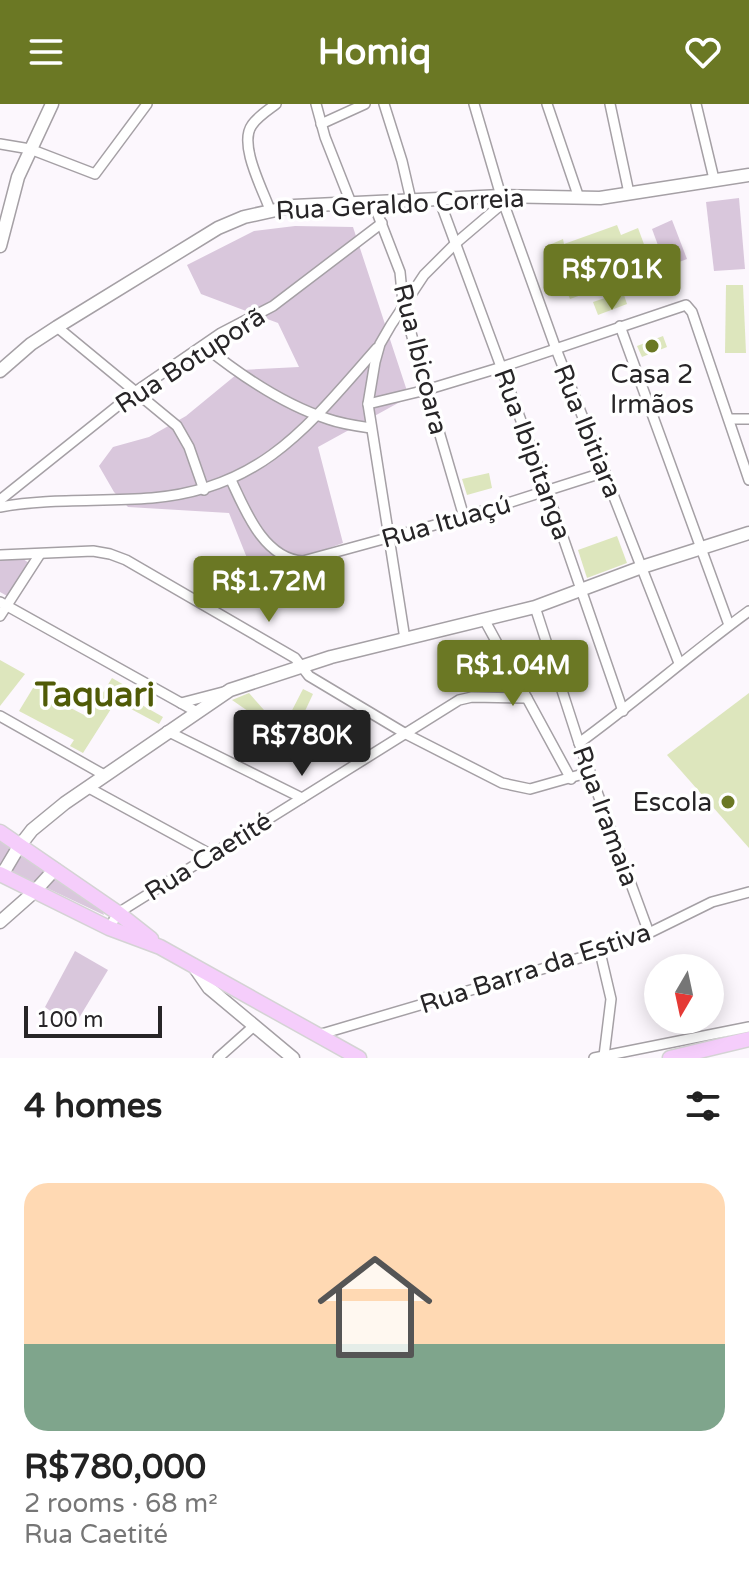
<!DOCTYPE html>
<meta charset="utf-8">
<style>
body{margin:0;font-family:"Varela Round",sans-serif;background:#f6f6f6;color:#222;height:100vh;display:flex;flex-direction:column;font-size:30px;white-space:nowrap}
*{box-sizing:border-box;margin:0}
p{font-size:26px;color:#767676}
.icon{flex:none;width:44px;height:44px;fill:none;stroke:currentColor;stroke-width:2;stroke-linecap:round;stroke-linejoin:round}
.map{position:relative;height:954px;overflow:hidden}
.panel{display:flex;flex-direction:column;background:#fff;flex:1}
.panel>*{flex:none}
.needle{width:52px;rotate:189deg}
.tools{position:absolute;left:644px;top:850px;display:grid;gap:16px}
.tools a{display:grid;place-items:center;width:80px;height:80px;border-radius:50%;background:#fff;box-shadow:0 4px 20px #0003;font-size:40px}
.scale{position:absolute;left:24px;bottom:20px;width:138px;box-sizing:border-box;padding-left:8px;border:4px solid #272527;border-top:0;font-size:22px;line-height:28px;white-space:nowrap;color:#272527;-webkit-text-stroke:6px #fff;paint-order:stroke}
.price{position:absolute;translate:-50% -68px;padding:0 18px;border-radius:8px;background:#6b7824;color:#fff;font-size:26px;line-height:52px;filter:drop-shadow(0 2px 4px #0008)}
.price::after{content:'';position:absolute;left:50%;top:48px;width:24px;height:18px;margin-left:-12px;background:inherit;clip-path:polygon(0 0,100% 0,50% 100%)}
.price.on{background:#222;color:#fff}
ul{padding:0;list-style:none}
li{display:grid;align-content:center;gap:16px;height:424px;padding:0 24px}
li span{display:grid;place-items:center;height:248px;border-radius:24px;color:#555}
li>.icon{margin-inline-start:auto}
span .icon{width:144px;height:144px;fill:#fffc;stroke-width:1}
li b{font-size:34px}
h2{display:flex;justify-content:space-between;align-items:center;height:96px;padding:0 24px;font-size:34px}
header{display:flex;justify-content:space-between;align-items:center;height:104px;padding:0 24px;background:#6b7824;color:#fff;font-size:36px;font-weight:800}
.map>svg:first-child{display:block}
.green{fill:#d9c7dc}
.building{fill:#dde6bd}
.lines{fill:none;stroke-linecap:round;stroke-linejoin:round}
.street-casing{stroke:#a5a0a5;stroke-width:12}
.secondary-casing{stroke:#a5a0a5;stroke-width:15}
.primary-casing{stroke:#d4d3d4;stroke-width:17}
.street{stroke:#fff;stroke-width:9}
.secondary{stroke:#fff;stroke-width:12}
.primary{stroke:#f5cdfb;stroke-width:14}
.poi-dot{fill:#6b7824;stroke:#fff;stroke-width:3}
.labels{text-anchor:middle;stroke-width:7;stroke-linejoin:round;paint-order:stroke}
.street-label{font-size:26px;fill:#272527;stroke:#fff}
.poi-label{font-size:26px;fill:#272527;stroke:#fff}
.district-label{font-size:34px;font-weight:bold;fill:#505b07;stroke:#fff}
</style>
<header><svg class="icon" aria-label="menu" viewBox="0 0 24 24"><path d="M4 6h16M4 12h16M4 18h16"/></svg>Homiq<svg class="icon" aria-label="heart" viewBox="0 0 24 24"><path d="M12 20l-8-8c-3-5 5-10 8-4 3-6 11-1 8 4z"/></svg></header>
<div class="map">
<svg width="749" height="954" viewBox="0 0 749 954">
<rect width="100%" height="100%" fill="#fcf7fd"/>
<g class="green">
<path d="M739,94L745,165L714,167L706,98Z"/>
<path d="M672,116L687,155L666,163L652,125Z"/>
<path d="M295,122L353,123L409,293L318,343L343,439L304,453L247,454L229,409L128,403L114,388L99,362L113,343L149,333L186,312L242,266L299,263L278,219L201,190L187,161L254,127Z"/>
<path d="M0,455H23L29,459L9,493L0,488Z"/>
<path d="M0,732L102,805L104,811L0,762Z"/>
<path d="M75,847L108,866L76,919L60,914L45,903Z"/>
</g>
<g class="building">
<path d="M617,121L621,131L638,124L648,151L630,157L634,167L599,178L583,187L584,190L570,195L547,142L563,135L564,140Z"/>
<path d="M726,181H743L746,249H725Z"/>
<path d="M623,188L627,200L598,211L593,198Z"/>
<path d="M663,232L667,243L642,253L637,242Z"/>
<path d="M489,369L492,384L467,391L462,375Z"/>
<path d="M617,432L627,459L587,474L578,446Z"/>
<path d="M0,556L25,570L0,602Z"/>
<path d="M112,574L138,589L133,596L163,613L159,620L116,597L83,649L70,642L74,636L19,607L36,579L44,586L42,589L88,613Z"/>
<path d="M303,585L313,590L297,624L286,618Z"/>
<path d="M249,589L264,606L255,612L232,596Z"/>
<path d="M749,589V744L667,651Z"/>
</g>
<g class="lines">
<defs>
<g id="street">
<path d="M316,0L325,33L351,99"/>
<path d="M384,0L402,57L411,96"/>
<path d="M474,0L501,92L556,245L679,559"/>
<path d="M547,0L579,94"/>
<path d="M610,0L629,89"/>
<path d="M696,0L714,75"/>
<path d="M321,20L365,0"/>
<path d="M0,40L30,45L95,70L147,0"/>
<path d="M439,95L547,387L623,607"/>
<path d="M373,98L400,168L403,199L421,266L464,413"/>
<path d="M270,106C263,86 238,40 252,21C257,13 268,6 276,0"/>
<path d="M620,222L729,521"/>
<path d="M57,223L177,322L189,343L204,386"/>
<path d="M204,242C240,271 284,301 328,315C342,320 357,322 371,324"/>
<path d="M368,300L426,286L502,263L686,201L692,208L749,376"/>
<path d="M730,315H749"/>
<path d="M231,376C245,406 264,455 303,457L464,413L605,368"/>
<path d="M0,396L135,288L221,229L273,202L382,119"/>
<path d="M0,403C49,394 102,398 152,394C262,385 309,321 377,244"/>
<path d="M0,451L93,447L110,450L126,456L295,554L309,572L406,630L502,679L530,685L590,668"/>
<path d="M0,498L197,608"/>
<path d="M535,503L579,639L649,829"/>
<path d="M0,512L40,450"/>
<path d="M485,517L571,675"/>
<path d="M405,535L368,300L375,258L380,240L391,221L424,171L456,139L503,99"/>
<path d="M181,599L227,587"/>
<path d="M0,612L106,672"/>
<path d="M167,627L302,694"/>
<path d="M579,639C637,597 691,549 749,507"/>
<path d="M89,684L210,750"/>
<path d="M109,824L118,809L459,596L472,593L527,594"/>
<path d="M600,848L611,895L604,952"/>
<path d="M318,931L593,850L649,829L712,798L749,788"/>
<path d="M218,954L255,921"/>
<path d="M594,954L749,923"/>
</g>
<g id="secondary">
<path d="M0,142L18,73L52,0"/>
<path d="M0,267L31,240L57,223L218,124L244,113L294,102L501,92L600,94L749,71"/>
<path d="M2,771L18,744L32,726L65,699L230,586L331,553L535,503L642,463L749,429"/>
<path d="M0,818L34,788L55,765"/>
<path d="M193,861L209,884L293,954"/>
</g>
<g id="primary">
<path d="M0,728L118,809L151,835"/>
<path d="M0,770L109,824L160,843L359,954"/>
<path d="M670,954L749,935"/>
</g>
</defs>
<use href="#street" class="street-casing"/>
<use href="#secondary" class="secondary-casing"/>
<use href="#primary" class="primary-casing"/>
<use href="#street" class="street"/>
<use href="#secondary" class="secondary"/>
<use href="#primary" class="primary"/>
</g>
<g class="poi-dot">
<circle cx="652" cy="242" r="8"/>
<circle cx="728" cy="698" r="8"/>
</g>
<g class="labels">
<g class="street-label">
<text transform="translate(400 100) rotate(-3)" y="9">Rua Geraldo Correia</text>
<text transform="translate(421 255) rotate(76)" y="9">Rua Ibicoara</text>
<text transform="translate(190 256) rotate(-33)" y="9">Rua Botuporã</text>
<text transform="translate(588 327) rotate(68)" y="9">Rua Ibitiara</text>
<text transform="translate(533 350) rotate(70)" y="9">Rua Ibipitanga</text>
<text transform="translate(446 417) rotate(-16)" y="9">Rua Ituaçú</text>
<text transform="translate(606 712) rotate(70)" y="9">Rua Iramaia</text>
<text transform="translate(208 752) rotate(-32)" y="9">Rua Caetité</text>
<text transform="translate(535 864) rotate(-18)" y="9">Rua Barra da Estiva</text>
</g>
<g class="poi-label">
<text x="652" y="279">Casa 2<tspan x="652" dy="30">Irmãos</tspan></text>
<text x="712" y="707" text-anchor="end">Escola</text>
</g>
<g class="district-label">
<text x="95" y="602">Taquari</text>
</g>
</g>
</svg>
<div class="tools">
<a><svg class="needle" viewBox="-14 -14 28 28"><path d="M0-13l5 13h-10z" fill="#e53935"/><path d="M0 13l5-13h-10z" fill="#767676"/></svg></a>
</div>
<div class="scale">100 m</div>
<b class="price" style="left:612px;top:208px">R$701K</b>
<b class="price" style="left:269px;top:520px">R$1.72M</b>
<b class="price" style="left:513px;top:604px">R$1.04M</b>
<b class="price on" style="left:302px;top:674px">R$780K</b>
</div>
<section class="panel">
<h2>4 homes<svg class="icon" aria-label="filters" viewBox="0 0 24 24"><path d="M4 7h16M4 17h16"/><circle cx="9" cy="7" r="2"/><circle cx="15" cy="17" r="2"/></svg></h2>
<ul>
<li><span style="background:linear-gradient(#ffd9b3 65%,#7fa58c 0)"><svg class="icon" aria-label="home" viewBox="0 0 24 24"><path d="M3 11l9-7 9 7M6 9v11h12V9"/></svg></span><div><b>R$780,000</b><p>2 rooms · 68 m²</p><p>Rua Caetité</p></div></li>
</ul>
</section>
